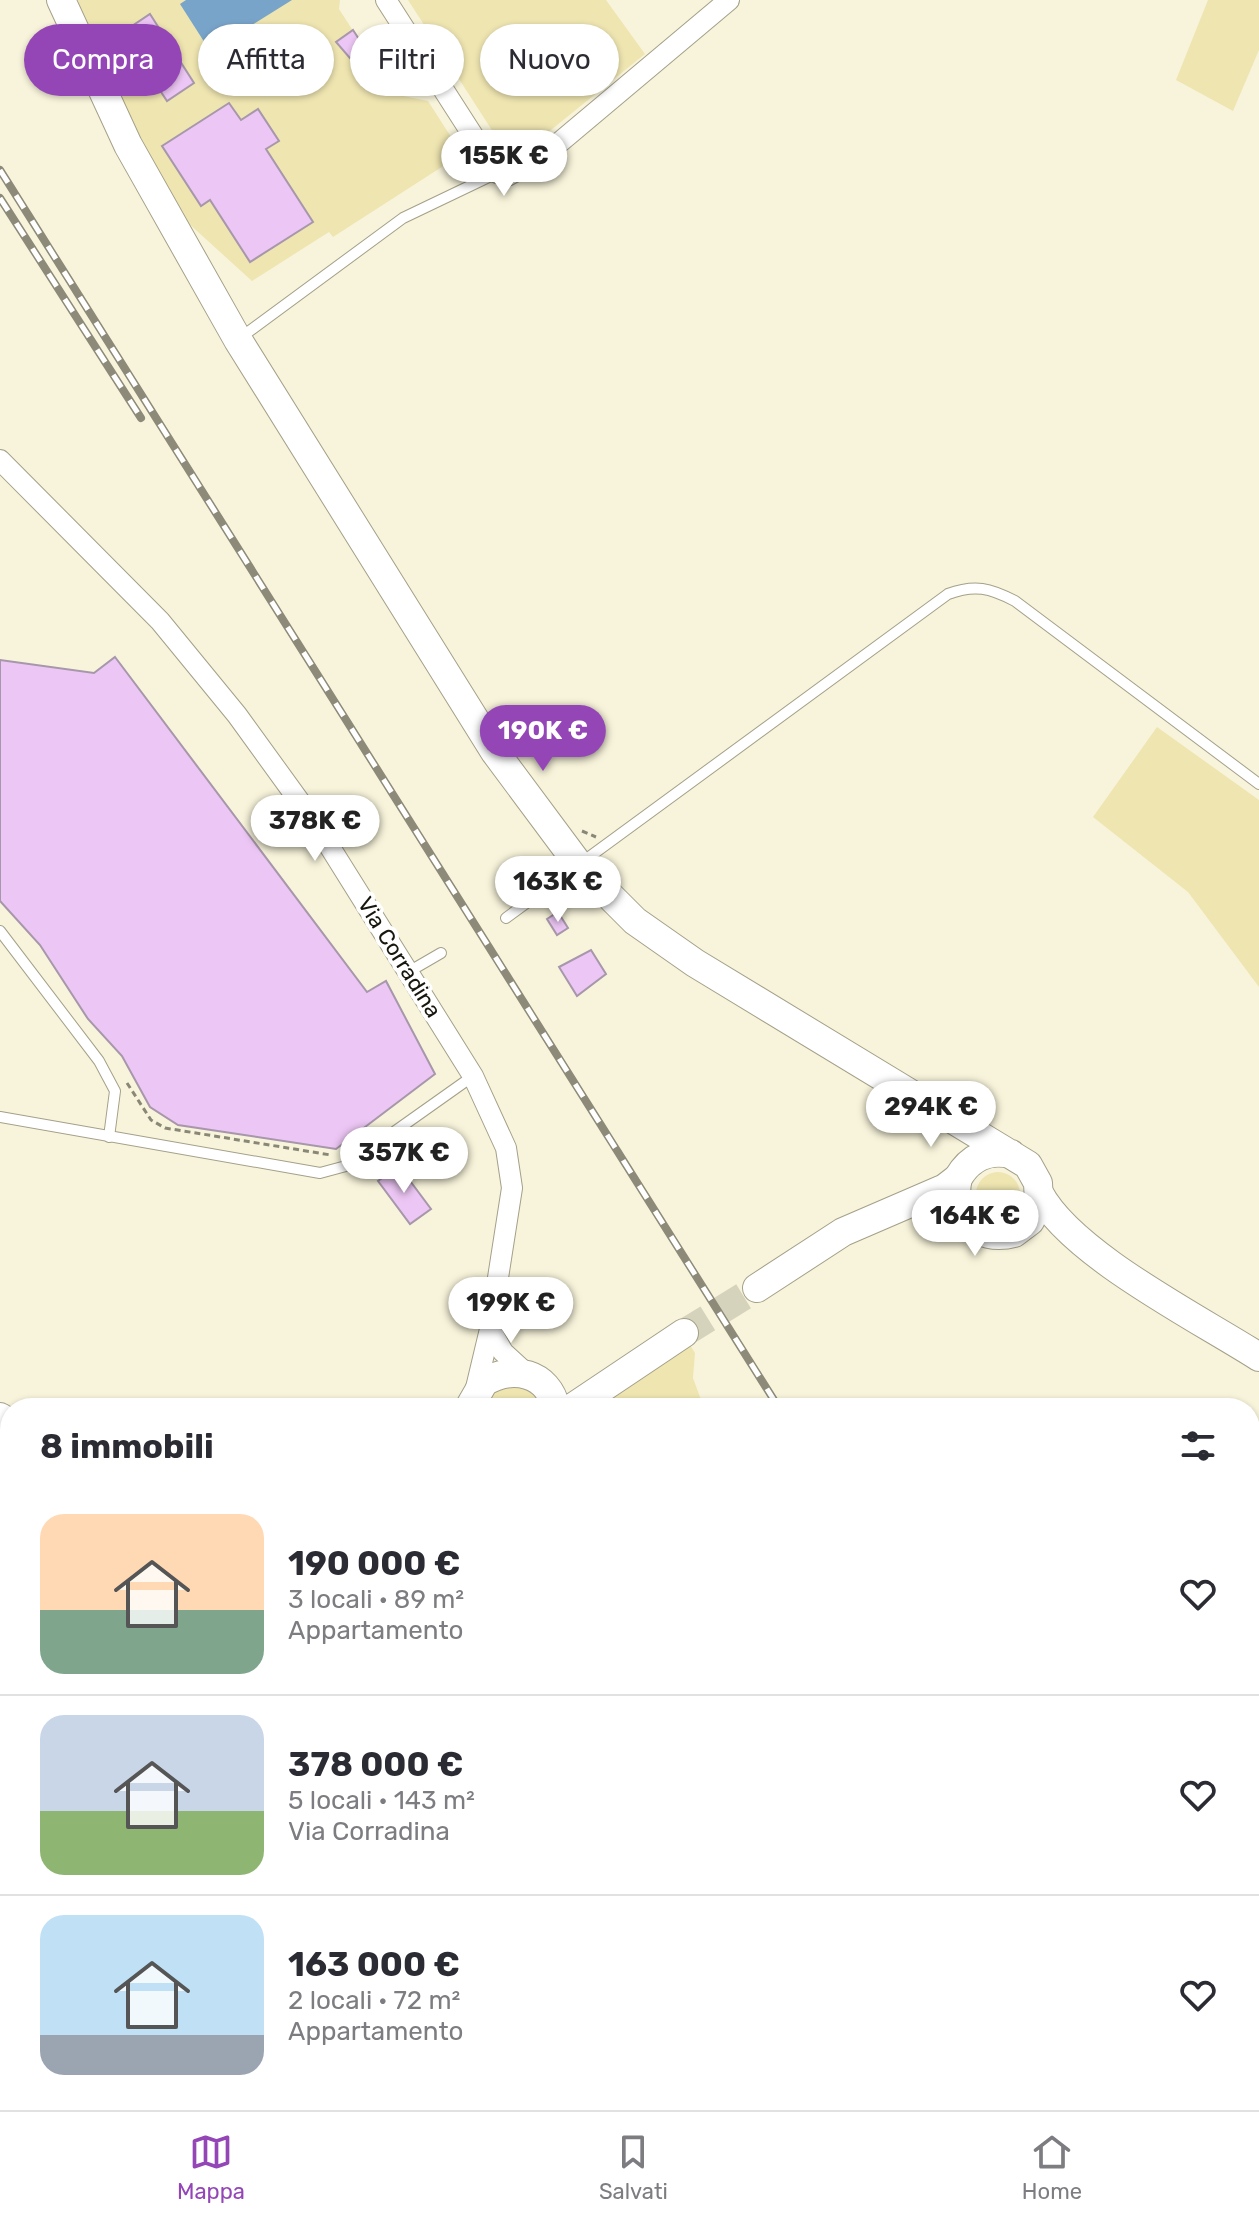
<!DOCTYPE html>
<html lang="it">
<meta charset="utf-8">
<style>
body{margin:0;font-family:Rubik,sans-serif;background:#f2f2f3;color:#2b2b33;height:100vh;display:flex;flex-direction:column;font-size:30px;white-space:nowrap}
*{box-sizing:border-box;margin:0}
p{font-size:26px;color:#7c7c81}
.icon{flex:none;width:44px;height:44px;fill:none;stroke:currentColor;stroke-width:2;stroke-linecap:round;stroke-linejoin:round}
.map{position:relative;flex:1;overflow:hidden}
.sheet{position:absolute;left:0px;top:1398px;width:1260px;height:712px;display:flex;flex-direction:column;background:#fff;border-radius:32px 32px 0 0;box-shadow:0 2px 6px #0004}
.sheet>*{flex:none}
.guide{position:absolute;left:24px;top:24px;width:800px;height:72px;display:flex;gap:16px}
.price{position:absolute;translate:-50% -68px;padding:0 18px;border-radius:28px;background:#fff;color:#222;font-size:26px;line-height:52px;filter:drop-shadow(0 2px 4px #0008)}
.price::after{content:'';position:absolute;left:50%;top:48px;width:24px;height:18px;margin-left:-12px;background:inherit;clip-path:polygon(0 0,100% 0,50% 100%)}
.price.current{background:#9446b7;color:#fff}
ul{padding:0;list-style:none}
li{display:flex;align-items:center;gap:24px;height:200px;padding:0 40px}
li+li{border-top:2px solid #e1e1e2}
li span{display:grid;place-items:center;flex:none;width:224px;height:160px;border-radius:24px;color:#555}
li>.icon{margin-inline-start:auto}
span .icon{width:96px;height:96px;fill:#fffc;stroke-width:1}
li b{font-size:34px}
h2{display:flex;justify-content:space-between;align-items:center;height:96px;padding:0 40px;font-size:34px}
.pill{padding:0 28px;border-radius:36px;background:#fff;box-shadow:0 2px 6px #0004;font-size:28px;line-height:72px}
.pill.current{background:#9446b7;color:#fff}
.tab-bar{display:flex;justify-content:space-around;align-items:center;height:112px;border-top:2px solid #e1e1e2;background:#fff;font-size:22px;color:#7c7c81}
.tab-bar a{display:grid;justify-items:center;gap:4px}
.tab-bar .current{color:#9446b7}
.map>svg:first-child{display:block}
.green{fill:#efe5b1}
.water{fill:#79a4ca}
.building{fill:#ecc6f4;stroke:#a697aa;stroke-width:2}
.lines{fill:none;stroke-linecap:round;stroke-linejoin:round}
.secondary-tunnel{stroke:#d6d3bc;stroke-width:28;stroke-dasharray:28 14;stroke-linecap:butt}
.lane-casing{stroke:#a4a089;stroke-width:12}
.street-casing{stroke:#a4a089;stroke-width:22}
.secondary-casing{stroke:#a4a089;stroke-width:30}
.path{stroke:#898776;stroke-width:3;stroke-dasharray:6 4;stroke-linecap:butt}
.lane{stroke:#fff;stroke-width:10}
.street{stroke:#fff;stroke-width:20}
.secondary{stroke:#fff;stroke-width:28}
.rail-casing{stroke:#8d8a79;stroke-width:8}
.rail{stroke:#fff;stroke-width:5;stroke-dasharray:15;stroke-linecap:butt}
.labels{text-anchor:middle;stroke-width:8;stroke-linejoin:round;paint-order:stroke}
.street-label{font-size:22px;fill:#18170e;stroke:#fff}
</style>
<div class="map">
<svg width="1259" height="2110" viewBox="0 0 1259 2110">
<rect width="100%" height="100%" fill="#f8f4db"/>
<g class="green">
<path d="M78,0H340L339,9L394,94L428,101L462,154L333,237L329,232L252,281L187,222L113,93L92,49Z"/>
<path d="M408,0H606L645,54L515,159L506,152Z"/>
<path d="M1208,0H1259V50L1233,111L1176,80Z"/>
<path d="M1157,727L1259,800V987L1188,892L1093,817Z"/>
<circle cx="998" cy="1194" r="22"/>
<path d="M690,1345L695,1353L693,1378L704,1408H585Z"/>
<path d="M507,1383L534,1390L544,1408H481L485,1398Z"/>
<path d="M213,2100H265L279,2110H206Z"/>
<path d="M654,2100H878L905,2110H650Z"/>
<path d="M1019,2100H1053L1072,2110H1029L1030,2104Z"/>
<path d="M1085,2100H1111L1128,2110H1102Z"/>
</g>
<path class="water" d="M186,0H292L210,51L180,4Z"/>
<g class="building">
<path d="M150,14L194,83L167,101L146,69L134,76L111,40Z"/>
<path d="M353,30L385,79L374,86L336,42Z"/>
<path d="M229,103L241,120L258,109L279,141L266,149L313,222L250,262L210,200L201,206L162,146Z"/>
<path d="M115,657L367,992L386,981L435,1074L336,1149L178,1125L150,1107L122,1056L88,1019L40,945L0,901V660L94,673Z"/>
<path d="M558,912L568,928L557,935L547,919Z"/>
<path d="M591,950L606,974L577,996L559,967Z"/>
<path d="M399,1166L431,1209L410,1224L378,1181Z"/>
</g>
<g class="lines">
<path class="secondary-tunnel" d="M684,1333L757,1288"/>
<defs>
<g id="lane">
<path d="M240,338L403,218L497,173"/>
<path d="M506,918L948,594C975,584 990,588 1015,601L1259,784"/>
<path d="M0,931L99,1061L115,1091L109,1137"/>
<path d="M410,971L441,953"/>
<path d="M0,1117L320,1173L346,1166L473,1076"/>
<path d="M1069,2100L1087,2110"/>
<path d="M969,2105L970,2100"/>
</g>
<g id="street">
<path d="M386,0L497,173L507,176L541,158L729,0"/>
<path d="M0,460L160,621L237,715L313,820L473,1076L506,1148L512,1188L490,1329L475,1392"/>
<path d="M490,1329L503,1352L527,1374"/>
<path d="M1250,2017L1259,2032"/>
</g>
<g id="secondary">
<path d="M61,0L128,145L238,340L495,752L579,865L635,921L695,963L1028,1165L1038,1183L1039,1203L1030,1221L1014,1233C977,1243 949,1215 958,1178C970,1157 988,1149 1011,1154"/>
<path d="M1039,1193C1071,1254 1198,1318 1259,1357"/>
<path d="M757,1288L843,1232L945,1188L958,1178"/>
<path d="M469,1408L484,1382C513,1365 548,1372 556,1408"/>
<path d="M572,1408L684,1333"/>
<path d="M0,1417L10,1423"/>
<path d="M0,1444L10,1450"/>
<path d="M1162,2100L1178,2110"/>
<path d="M620,2110L621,2100"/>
</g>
</defs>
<use href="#lane" class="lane-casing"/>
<use href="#street" class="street-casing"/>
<use href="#secondary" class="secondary-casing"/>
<g class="path">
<path d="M582,831L596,837"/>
<path d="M127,1083L151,1120L165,1128L331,1155"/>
<path d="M1125,2100L1142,2110"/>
</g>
<use href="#lane" class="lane"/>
<use href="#street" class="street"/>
<use href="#secondary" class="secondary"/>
<defs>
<g id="rail">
<path d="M0,170L779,1408"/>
<path d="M0,198L141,418"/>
<path d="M1203,2100L1209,2110"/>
</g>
</defs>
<use href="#rail" class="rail-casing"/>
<use href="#rail" class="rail"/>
</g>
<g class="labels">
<g class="street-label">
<text transform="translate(400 957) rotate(58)" y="8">Via Corradina</text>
</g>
</g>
</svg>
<b class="price" style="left:504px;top:198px">155K €</b>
<b class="price current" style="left:543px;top:773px">190K €</b>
<b class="price" style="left:315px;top:863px">378K €</b>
<b class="price" style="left:558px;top:924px">163K €</b>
<b class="price" style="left:931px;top:1149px">294K €</b>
<b class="price" style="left:404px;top:1195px">357K €</b>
<b class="price" style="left:975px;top:1258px">164K €</b>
<b class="price" style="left:511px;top:1345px">199K €</b>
<div class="guide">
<a class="pill current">Compra</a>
<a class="pill">Affitta</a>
<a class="pill">Filtri</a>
<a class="pill">Nuovo</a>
</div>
<section class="sheet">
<h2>8 immobili<svg class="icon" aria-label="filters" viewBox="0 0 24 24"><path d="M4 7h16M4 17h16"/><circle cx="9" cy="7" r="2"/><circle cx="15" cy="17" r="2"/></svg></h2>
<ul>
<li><span style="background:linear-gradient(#ffd9b3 60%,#7fa58c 0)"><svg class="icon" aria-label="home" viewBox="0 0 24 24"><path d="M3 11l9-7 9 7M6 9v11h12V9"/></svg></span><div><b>190 000 €</b><p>3 locali · 89 m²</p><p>Appartamento</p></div><svg class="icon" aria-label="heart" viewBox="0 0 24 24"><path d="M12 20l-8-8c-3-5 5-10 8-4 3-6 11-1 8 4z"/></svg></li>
<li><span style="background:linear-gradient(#c9d6e8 60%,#8fb573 0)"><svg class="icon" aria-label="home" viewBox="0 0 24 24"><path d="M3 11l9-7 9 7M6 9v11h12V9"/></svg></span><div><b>378 000 €</b><p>5 locali · 143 m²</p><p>Via Corradina</p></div><svg class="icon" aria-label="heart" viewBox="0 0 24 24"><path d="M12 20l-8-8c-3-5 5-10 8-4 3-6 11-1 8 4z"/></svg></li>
<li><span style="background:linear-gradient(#bfe0f5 75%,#9aa5b1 0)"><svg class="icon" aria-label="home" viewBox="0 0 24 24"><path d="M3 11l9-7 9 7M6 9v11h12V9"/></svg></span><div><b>163 000 €</b><p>2 locali · 72 m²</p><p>Appartamento</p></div><svg class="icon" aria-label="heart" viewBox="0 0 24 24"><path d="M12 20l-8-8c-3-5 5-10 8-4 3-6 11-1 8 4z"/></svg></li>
</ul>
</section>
</div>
<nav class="tab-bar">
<a class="current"><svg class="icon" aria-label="map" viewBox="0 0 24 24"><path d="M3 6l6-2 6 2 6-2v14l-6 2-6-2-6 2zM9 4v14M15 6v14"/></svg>Mappa</a>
<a><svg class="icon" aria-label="saved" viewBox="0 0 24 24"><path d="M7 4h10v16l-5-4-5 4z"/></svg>Salvati</a>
<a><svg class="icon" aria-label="home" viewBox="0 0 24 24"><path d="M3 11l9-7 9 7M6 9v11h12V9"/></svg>Home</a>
</nav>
